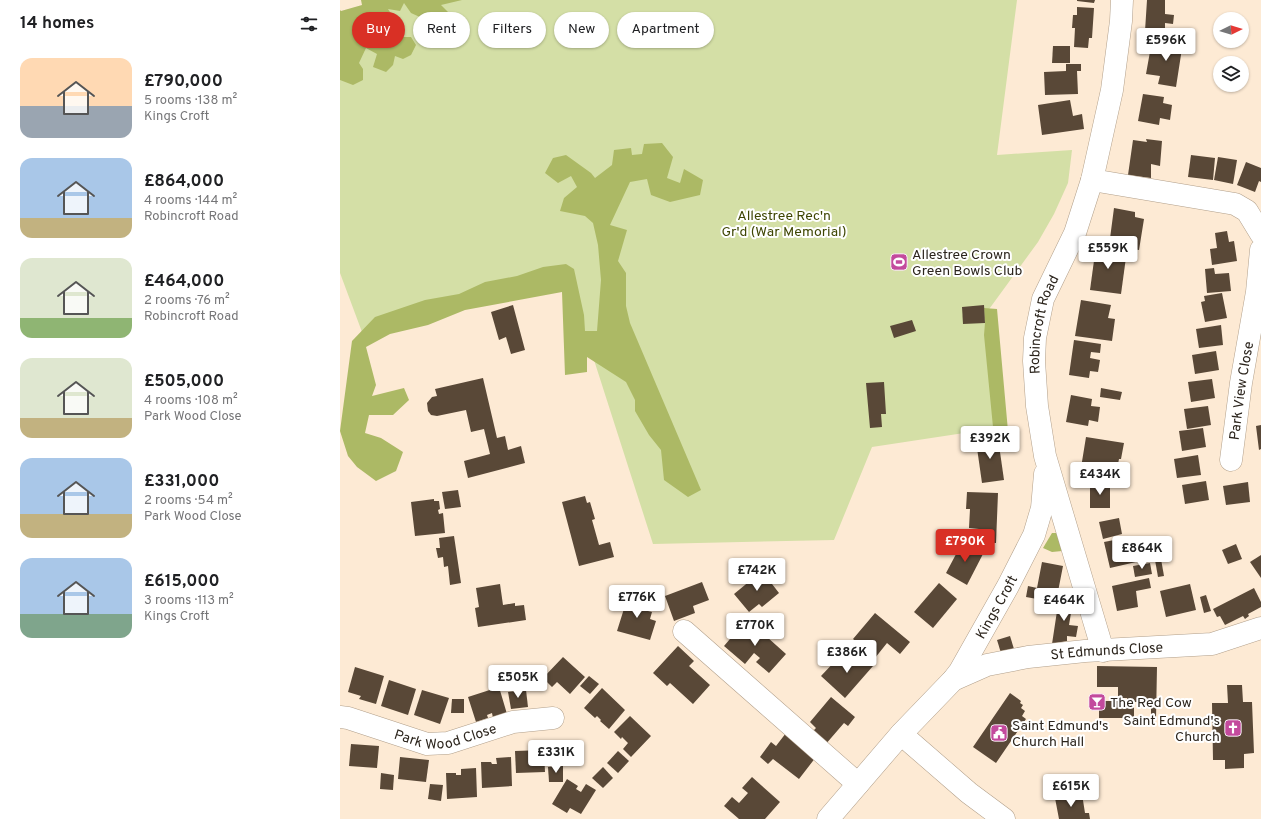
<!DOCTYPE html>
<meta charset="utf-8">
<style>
body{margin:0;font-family:Overpass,sans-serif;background:#f2f2f2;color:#202124;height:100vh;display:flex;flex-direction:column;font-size:15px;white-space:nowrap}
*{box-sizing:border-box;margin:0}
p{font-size:13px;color:#757577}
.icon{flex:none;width:22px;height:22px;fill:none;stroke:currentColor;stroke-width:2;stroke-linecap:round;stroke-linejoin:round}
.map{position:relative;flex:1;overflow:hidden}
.details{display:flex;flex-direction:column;background:#fff;width:340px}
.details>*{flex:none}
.banner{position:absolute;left:12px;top:12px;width:380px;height:36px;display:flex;gap:8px}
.needle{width:26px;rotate:85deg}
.fabs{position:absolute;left:873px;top:12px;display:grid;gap:8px}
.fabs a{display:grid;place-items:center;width:36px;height:36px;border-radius:50%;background:#fff;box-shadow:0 1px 3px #0004;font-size:20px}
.price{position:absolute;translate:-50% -34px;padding:0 9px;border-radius:4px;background:#fff;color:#222;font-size:13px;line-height:26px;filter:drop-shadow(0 1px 2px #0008)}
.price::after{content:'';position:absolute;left:50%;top:24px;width:12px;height:9px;margin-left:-6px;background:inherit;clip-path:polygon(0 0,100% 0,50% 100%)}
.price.selected{background:#d93025;color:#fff}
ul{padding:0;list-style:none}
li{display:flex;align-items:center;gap:12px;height:100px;padding:0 20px}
li span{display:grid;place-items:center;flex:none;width:112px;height:80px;border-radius:12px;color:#555}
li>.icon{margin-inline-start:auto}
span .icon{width:48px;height:48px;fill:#fffc;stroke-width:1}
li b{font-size:17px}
h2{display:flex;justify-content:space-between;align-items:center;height:48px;padding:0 20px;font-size:17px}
.pill{padding:0 14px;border-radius:18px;background:#fff;box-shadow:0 1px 3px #0004;font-size:14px;line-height:36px}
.pill.selected{background:#d93025;color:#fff}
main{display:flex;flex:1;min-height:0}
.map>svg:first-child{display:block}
.green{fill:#d4dfa6}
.forest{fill:#acb965}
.building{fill:#594837}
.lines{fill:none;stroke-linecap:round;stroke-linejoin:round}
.minor-casing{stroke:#b19f8a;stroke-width:23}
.minor{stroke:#fff;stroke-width:22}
.labels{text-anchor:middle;stroke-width:4;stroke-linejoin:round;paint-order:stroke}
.park-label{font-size:14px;fill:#3f4603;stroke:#fff}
.poi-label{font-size:14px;fill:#2c251d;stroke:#fff;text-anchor:start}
.street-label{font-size:14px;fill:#2c251d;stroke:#fff}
</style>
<main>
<section class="details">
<h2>14 homes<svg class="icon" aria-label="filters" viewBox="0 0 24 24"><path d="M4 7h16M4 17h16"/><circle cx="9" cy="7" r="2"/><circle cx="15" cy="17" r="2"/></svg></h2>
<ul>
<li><span style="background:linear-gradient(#ffd9b3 60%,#9aa5b1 0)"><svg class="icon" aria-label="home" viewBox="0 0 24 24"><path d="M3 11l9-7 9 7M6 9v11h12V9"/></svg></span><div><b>£790,000</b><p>5 rooms · 138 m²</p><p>Kings Croft</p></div></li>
<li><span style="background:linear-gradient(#a9c7e8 75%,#c2b280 0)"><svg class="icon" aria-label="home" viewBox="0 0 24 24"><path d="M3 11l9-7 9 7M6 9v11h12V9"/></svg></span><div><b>£864,000</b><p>4 rooms · 144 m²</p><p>Robincroft Road</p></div></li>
<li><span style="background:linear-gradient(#dfe7d0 75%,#8fb573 0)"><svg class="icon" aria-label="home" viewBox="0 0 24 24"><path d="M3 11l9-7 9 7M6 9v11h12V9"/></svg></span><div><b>£464,000</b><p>2 rooms · 76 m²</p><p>Robincroft Road</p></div></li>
<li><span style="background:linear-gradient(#dfe7d0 75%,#c2b280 0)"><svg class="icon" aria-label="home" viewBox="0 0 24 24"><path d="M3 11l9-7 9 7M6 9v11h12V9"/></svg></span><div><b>£505,000</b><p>4 rooms · 108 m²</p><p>Park Wood Close</p></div></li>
<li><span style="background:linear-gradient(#a9c7e8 70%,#c2b280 0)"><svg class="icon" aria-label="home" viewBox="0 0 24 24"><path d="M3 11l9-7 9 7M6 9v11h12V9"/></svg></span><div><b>£331,000</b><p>2 rooms · 54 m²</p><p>Park Wood Close</p></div></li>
<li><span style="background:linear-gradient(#a9c7e8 70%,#7fa58c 0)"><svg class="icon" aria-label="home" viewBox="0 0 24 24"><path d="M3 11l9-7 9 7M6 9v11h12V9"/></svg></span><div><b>£615,000</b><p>3 rooms · 113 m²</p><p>Kings Croft</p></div></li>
</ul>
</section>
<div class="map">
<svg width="921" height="819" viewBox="0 0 921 819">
<rect width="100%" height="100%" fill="#fdead4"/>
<path class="green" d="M48,0H677L657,155L732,150L728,183L714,214L698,242L647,312L657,428L532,447L494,540L313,544L229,282L22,332L0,273V29Z"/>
<g class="forest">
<path d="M21,0H122L101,5L109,13V23L96,32L84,31L82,18L71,13L64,3L60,11L48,9L57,23L59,37H71L76,45L71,55L63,59L55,56L53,65L46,72L33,67L37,54L26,48L19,63L23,69V80L13,85L0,80V10L1,11L22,5Z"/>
<path d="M322,143L333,157L327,178L340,183L344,169L363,180L360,195L330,202L311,195L307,179L290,182L270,225L287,230L278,261L286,273V306L290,323L361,490L348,497L324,480L321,450L309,435L295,411V400L286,382L247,357V372L225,375L222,292L125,310L88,325L50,334L26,347L36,385L32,396L64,388L69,400L53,415H29L25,433L41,438L63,452L56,471L36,481L17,467L8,456L0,431L12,341L35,317L85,300L119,294L145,282L177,276L203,267L226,264L234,269L244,315L245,331H257L261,280L258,245L253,223L245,216L220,211L224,198L237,187L231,176L218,183L205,173L213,158L226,155L251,173L255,178L272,165L274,150L291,148L292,155L302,154L304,144Z"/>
<path d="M644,308L657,309L669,442L659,438L657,428L653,427L644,335L645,323Z"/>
<path d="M712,533H716L717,534L722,551L712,552L703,548Z"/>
</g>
<g class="building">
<path d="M737,0H755L754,3L737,1Z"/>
<path d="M807,0H825V14L834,15L833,24L825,23V32L805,31Z"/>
<path d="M737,7L754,8L752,38H749L748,48L734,47L735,28H732L733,15H737Z"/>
<path d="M826,39L843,42L836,87L818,84L820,76L806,74L811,46L825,48Z"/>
<path d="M713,46H730V63H712Z"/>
<path d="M726,64H741V71H737L738,94L705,95L704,72L726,71Z"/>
<path d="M803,94L824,97L823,103L832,105L830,120L820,118L819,125L798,121Z"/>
<path d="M730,100L733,116L742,114L744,129L702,135L698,105Z"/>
<path d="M806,139L822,141L820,166L811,164V178L788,175L793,140L807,142Z"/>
<path d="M851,155L875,158L873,180L848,177Z"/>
<path d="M878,157L897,160L893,184L874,180Z"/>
<path d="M906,162L921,168V182L919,181L915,192L897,185Z"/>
<path d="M774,208L795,212V217L804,219L799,250L769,246Z"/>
<path d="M887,231L889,242L894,241L897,261L872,265L870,249L877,248L875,233Z"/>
<path d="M756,246L787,250L781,294L750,290Z"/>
<path d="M874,268L875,274L889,273L891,291L867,293L865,269Z"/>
<path d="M882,293L887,318L865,322L861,302L865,301L864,296Z"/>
<path d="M741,300L771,305L768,318L775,319L772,341L735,336Z"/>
<path d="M173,305L185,350L171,354L166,337L159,340L151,312Z"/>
<path d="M644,305L645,323L623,324L622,307Z"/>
<path d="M572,320L576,331L554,338L550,326Z"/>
<path d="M881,325L883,345L859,348L856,329Z"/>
<path d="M734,340L761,344L760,353L751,352L750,358L760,360L758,372L750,371L749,378L729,375Z"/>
<path d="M876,351L879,370L855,374L852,355Z"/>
<path d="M143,378L157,438L165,436L168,450L181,446L185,463L128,478L124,461L150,454L144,429L131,432L126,410L97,416L91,415L88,411L87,403L92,397L97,396L95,389Z"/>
<path d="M872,379L875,398L851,402L848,382Z"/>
<path d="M544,382L546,414H541L542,427L530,428L526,383Z"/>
<path d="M761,388L782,392L780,400L760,397Z"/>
<path d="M731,395L752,399L751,406L760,407L758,422L749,420L748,426L726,422Z"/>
<path d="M868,406L871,425L847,429L844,409Z"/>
<path d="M921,425V449L919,450L916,426Z"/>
<path d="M863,428L866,447L842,451L839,431Z"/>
<path d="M746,437L784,443L781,459H779L778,464L772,463L770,471L761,470L759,483L739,480Z"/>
<path d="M658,438L664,480L642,483L636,441Z"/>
<path d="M858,455L861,475L837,478L834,459Z"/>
<path d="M866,481L869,500L845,504L842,485Z"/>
<path d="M908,482L910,502L886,505L883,486Z"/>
<rect x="750" y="484" width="20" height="24"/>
<path d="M118,490L121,507L105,509L102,492Z"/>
<path d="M627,492L658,493L656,543L639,542V529L629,528L630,509H626Z"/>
<path d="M245,496L247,503L250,502L255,519L252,520L259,545L270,542L274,557L239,566L222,502Z"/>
<path d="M94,499V501H99L100,509L98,510L99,514L103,513L105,533L75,536L71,502Z"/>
<path d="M779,518L782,534L763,539L759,522Z"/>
<path d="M114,536L121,583L110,585L108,566L104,567L103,557L98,558L96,548H100L99,538Z"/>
<path d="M790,537L796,562L770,568L764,542Z"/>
<path d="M623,541L644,552L627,585L606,573Z"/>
<path d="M896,544L902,559L888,564L882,550Z"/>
<path d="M921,555V578L910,562Z"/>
<path d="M821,559L824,576L818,577L815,560Z"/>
<path d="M702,562L723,566L714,612L695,608L697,599L686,597L688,586L697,588Z"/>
<path d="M810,563L812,574L795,577L793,566Z"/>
<path d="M422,571L439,593L422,607L419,604L409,612L394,594Z"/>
<path d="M809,578L811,588L796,591L798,607L777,611L772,586Z"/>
<path d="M362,582L369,600L353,606L355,613L334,621L325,596Z"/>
<path d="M599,583L617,599L593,628L574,612Z"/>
<path d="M160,584L163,605L175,603V606L184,605L186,620L138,627L135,608L139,607L136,588Z"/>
<path d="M850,584L856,610L826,617L820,591Z"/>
<path d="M914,588L921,602V607L908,614L909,616L905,619L903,616L885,625L880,616L877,617L873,609Z"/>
<path d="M866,595L871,611L864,613L860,597Z"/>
<path d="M288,596L314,604L312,610L304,608V610L312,612L310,619L316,621L310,640L277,631Z"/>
<path d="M719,598L733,601L729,625L738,626L736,637L727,636V641L712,644Z"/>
<path d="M535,613L570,642L560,654L547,643L535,658L513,639Z"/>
<path d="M407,619L446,654L429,673L416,662L420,658L414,653L405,664L384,646Z"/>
<path d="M670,636L674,649L661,653L657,640Z"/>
<path d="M338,646L354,661L349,666L370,685L353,704L330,683L327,686L313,673Z"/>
<path d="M517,652L533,666L505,698L481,676L499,657L507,664Z"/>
<path d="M223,657L245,677L230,694L217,682L212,687L203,678Z"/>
<path d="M757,666L817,667L816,719H811V702H794V718H759V701H787V698H778V687H757Z"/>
<path d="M15,667L44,676L36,704L19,699L21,696L8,692Z"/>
<path d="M249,676L259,684L250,694L240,686Z"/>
<path d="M49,680L76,689L68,715L41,706Z"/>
<path d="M887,685H902L903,702H912L914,753L904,754V768L885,769V760H873L872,703H888Z"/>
<path d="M159,687L167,714L153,718L152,713L147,715L148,718L136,722L128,697Z"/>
<path d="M262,688L285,710L269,729L260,721L261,720L257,716L255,718L244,708Z"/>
<path d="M82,690L109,698L100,724L74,715Z"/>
<path d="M186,690L188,707L171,709L168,692Z"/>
<path d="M670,693L681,701L680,703L683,705L681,708L685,711L682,716L686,719L656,763L633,747Z"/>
<path d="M491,697L515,717L508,726L504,723L485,745L471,733L476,728L470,722Z"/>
<path d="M112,699H124V713H111Z"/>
<path d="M290,716L311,736L291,757L283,749L288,743L282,737L281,739L274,732Z"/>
<path d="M446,733L476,757L459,779L433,759L428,764L420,757L431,742L436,746Z"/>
<path d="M11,744L39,746L37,768L9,766Z"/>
<path d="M204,750L205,772L176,773L175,751Z"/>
<path d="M278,751L289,761L278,773L267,763Z"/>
<path d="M60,757L89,760L86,782L58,779Z"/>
<path d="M171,757L172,786L142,788L141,762H151L152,764H157L156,758Z"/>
<path d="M223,766V782H209L208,767Z"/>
<path d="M263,767L273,778L263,788L252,778Z"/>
<path d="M136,768L137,797L107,799L106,773H116V775H121V769Z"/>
<path d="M41,773L54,775L53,790L40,789Z"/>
<path d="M412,777L440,802L425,819H399L384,806L392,797L399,803L408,793L402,788Z"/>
<path d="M227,779L238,786L236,789L241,792L246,784L256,790L241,814L230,808L227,813L212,804Z"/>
<path d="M90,784L103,785L101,801L88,799Z"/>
<path d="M742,794L745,813H749L750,819H719L715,798Z"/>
</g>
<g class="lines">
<defs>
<g id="minor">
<path d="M752,180L895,204L907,211L921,234"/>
<path id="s1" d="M891,460L901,383L917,292L921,250"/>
<path d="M344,631L518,784"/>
<path id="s2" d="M763,651L705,456L697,406L694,361L695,338L703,299L735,233L752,180L772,90L781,21L782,0"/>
<path id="s3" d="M613,680L647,665L688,657L745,651L872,644L921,628"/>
<path id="s4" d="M0,717L8,718L87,744L108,743L173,722L213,718"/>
<path d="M561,734L629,793L664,819"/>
<path id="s5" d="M488,819L561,734L613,680L620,671L668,586L694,535L702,508L705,474"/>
</g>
</defs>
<use href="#minor" class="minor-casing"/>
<use href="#minor" class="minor"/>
</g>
<defs>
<symbol id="stadium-square" viewBox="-11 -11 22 22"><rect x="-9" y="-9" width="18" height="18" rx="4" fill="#c34a9d" stroke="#fff"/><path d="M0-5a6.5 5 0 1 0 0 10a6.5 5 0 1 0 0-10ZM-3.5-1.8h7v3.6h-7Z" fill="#fff"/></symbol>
<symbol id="bar-square" viewBox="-11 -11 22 22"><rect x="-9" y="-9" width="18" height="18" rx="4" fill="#c34a9d" stroke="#fff"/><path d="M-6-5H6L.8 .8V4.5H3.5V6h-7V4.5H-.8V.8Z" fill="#fff"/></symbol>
<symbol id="church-square" viewBox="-11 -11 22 22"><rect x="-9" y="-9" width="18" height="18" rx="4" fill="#c34a9d" stroke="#fff"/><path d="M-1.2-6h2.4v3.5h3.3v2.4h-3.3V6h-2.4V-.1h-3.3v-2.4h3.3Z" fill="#fff"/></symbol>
<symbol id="civic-square" viewBox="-11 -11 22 22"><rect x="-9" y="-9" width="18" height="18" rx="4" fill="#c34a9d" stroke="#fff"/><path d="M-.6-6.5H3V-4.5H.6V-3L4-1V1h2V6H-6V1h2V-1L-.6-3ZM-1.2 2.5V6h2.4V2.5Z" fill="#fff"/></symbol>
</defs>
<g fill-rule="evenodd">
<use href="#stadium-square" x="549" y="252" width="20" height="20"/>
<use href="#bar-square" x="747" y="692" width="20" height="20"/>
<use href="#church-square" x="883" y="718" width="20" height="20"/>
<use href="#civic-square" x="649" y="723" width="20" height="20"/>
</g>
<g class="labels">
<g class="park-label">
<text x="444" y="220">Allestree Rec'n<tspan x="444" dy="16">Gr'd (War Memorial)</tspan></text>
</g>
<g class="poi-label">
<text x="572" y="259">Allestree Crown<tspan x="572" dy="16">Green Bowls Club</tspan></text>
<text x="770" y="707">The Red Cow</text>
<text x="880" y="725" text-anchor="end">Saint Edmund's<tspan x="880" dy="16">Church</tspan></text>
<text x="672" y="730">Saint Edmund's<tspan x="672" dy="16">Church Hall</tspan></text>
</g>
<g class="street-label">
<text dy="5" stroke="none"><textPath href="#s2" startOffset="337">Robincroft Road</textPath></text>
<text dy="5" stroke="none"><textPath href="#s1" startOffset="70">Park View Close</textPath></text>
<text dy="5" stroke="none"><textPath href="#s5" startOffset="272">Kings Croft</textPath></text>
<text dy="5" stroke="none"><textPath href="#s3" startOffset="158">St Edmunds Close</textPath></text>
<text dy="5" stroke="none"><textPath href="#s4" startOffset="110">Park Wood Close</textPath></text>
</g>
</g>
</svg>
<div class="fabs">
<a><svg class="needle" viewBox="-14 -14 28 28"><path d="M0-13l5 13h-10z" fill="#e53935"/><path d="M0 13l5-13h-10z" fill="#757577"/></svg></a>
<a><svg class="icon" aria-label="layers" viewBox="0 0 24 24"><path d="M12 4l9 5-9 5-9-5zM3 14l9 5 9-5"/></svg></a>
</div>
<b class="price" style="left:826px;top:62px">£596K</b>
<b class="price" style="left:768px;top:270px">£559K</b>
<b class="price" style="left:650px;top:460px">£392K</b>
<b class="price" style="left:760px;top:496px">£434K</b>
<b class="price selected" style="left:625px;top:563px">£790K</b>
<b class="price" style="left:802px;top:570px">£864K</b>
<b class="price" style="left:417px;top:592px">£742K</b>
<b class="price" style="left:297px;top:619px">£776K</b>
<b class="price" style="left:724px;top:622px">£464K</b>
<b class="price" style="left:415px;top:647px">£770K</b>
<b class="price" style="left:507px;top:674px">£386K</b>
<b class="price" style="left:178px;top:699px">£505K</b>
<b class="price" style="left:216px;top:774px">£331K</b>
<b class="price" style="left:731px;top:808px">£615K</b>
<div class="banner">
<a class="pill selected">Buy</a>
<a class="pill">Rent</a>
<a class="pill">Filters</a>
<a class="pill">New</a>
<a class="pill">Apartment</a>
</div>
</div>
</main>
